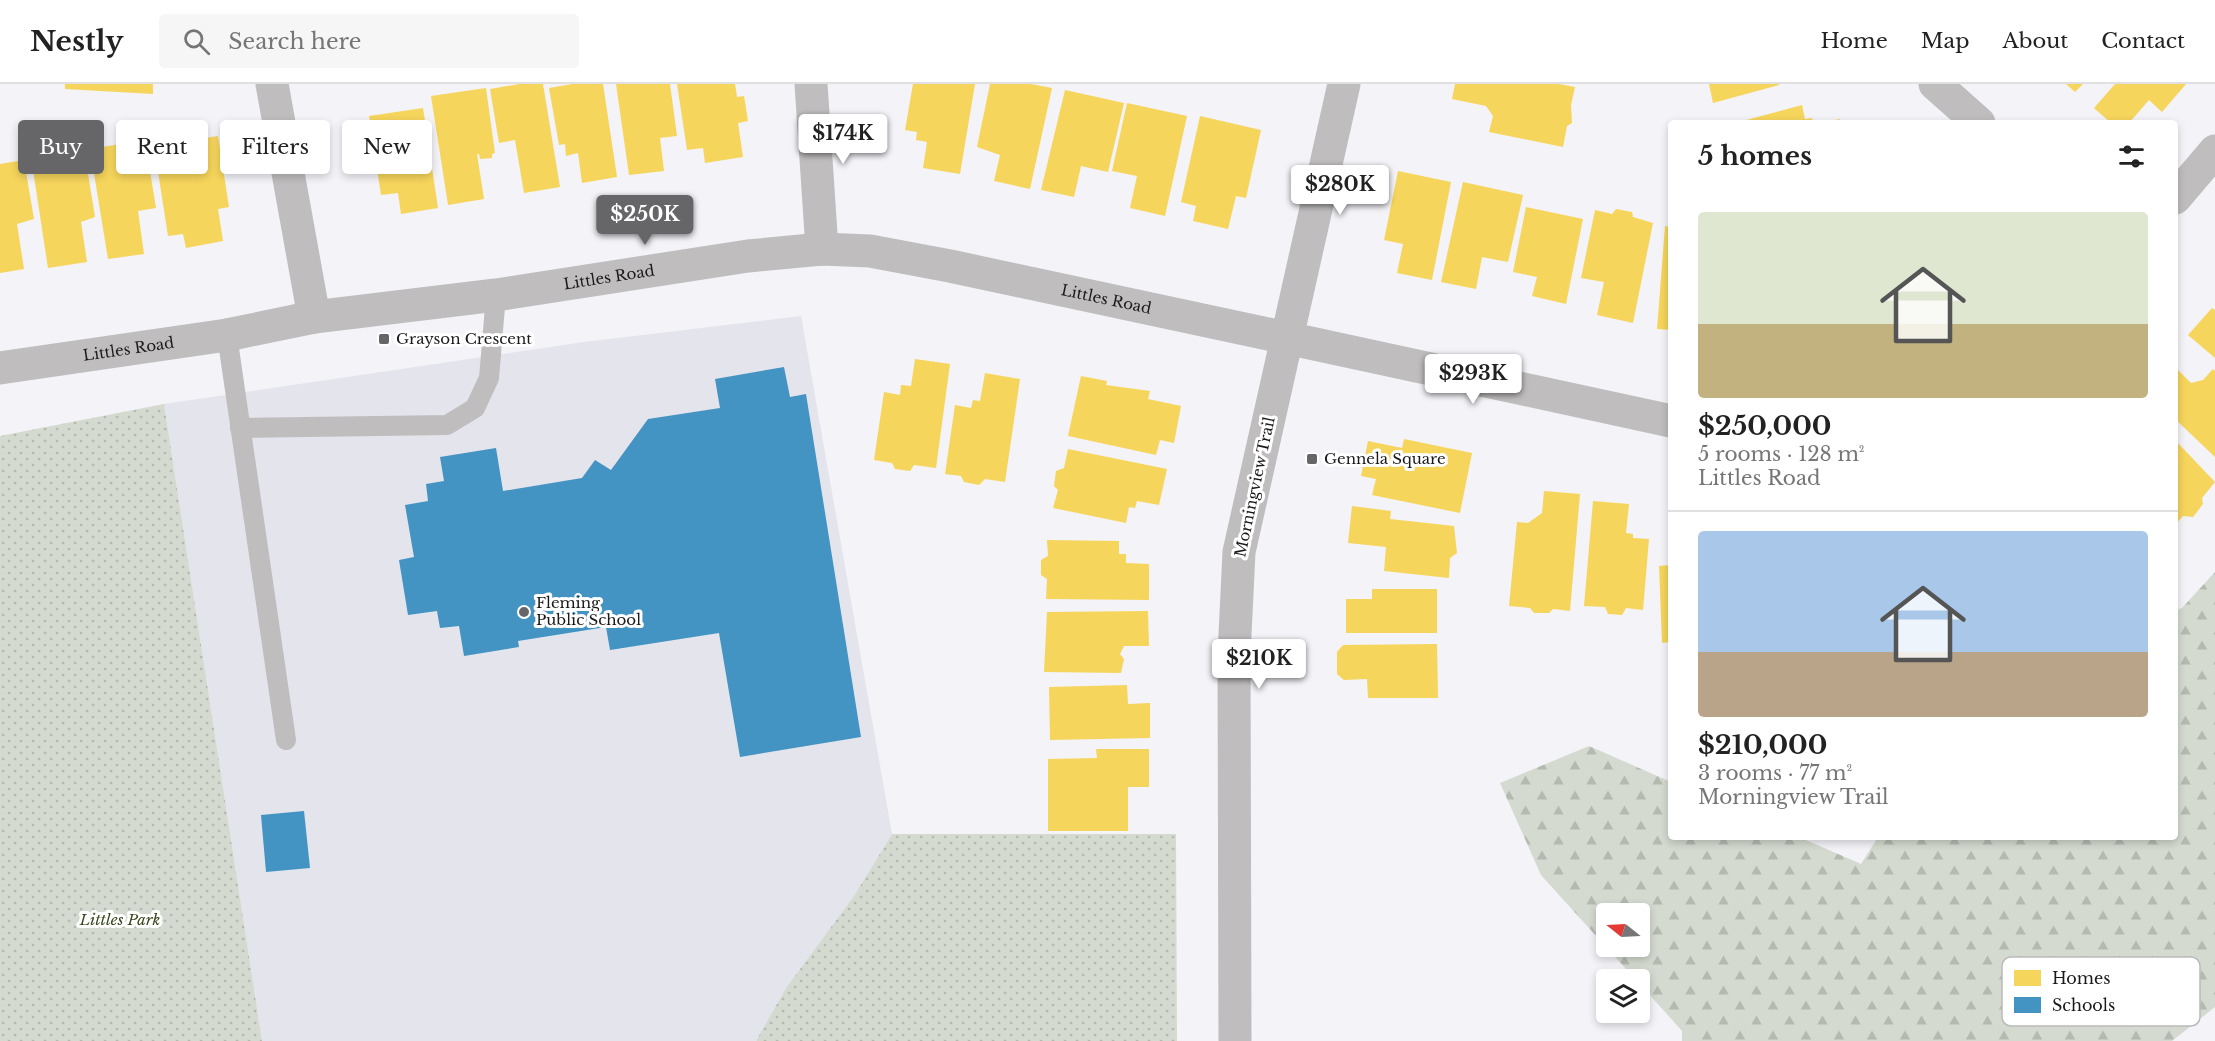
<!DOCTYPE html>
<meta charset="utf-8">
<style>
body{margin:0;font-family:"Libre Baskerville",serif;background:#f6f6f6;color:#222;height:100vh;display:flex;flex-direction:column;font-size:22px;white-space:nowrap}
*{box-sizing:border-box;margin:0}
p{font-size:20px;color:#767676}
.icon{flex:none;width:33px;height:33px;fill:none;stroke:currentColor;stroke-width:2;stroke-linecap:round;stroke-linejoin:round}
.map{position:relative;flex:1;overflow:hidden}
.sheet{position:absolute;left:1668px;top:36px;width:510px;height:720px;display:flex;flex-direction:column;background:#fff;border-radius:6px;box-shadow:0 3px 9px #0003}
.sheet>*{flex:none}
.hud{position:absolute;left:18px;top:36px;width:570px;height:54px;display:flex;gap:12px}
.needle{width:39px;rotate:288deg}
.fabs{position:absolute;left:1596px;top:819px;display:grid;gap:12px}
.fabs a{display:grid;place-items:center;width:54px;height:54px;border-radius:6px;background:#fff;box-shadow:0 3px 9px #0003;font-size:30px}
.price{position:absolute;translate:-50% -51px;padding:0 14px;border-radius:6px;background:#fff;color:#222;font-size:20px;line-height:39px;filter:drop-shadow(0 2px 3px #0008)}
.price::after{content:'';position:absolute;left:50%;top:36px;width:18px;height:14px;margin-left:-9px;background:inherit;clip-path:polygon(0 0,100% 0,50% 100%)}
.price.selected{background:#666669;color:#fff}
ul{padding:0;list-style:none}
li{display:grid;align-content:center;gap:12px;height:318px;padding:0 30px}
li+li{border-top:2px solid #e0e0e0}
li span{display:grid;place-items:center;height:186px;border-radius:6px;color:#555}
li>.icon{margin-inline-start:auto}
span .icon{width:108px;height:108px;fill:#fffc;stroke-width:1}
li b{font-size:26px}
h2{display:flex;justify-content:space-between;align-items:center;height:72px;padding:0 30px;font-size:26px}
.chip{padding:0 21px;border-radius:6px;background:#fff;box-shadow:0 3px 9px #0003;font-size:21px;line-height:54px}
.chip.selected{background:#666669;color:#fff}
header{display:flex;align-items:center;gap:36px;box-sizing:border-box;height:84px;padding:0 30px;background:#fff;border-bottom:2px solid #e0e0e0}
header strong{font-size:28px}
nav{display:flex;gap:33px;margin-inline-start:auto;font-size:21px}
.search{width:420px;height:54px;background:#f6f6f6;display:flex;align-items:center;gap:15px;box-sizing:border-box;padding:0 21px;border-radius:6px;color:#767676;font-size:22px}
.map>svg:first-child{display:block}
.built{fill:#e3e4ec}
.grass{fill:url(#grass-dots)}
.forest{fill:url(#forest-firs);fill-rule:evenodd}
.homes{fill:#f6d55c}
.schools{fill:#4393c3}
.lines{fill:none;stroke-linecap:round;stroke-linejoin:round}
.service{stroke:#bfbdbe;stroke-width:20}
.minor{stroke:#bfbdbe;stroke-width:33}
.tertiary{stroke:#bfbdbe;stroke-width:33}
.poi-dot{fill:#666669;stroke:#fff;stroke-width:2}
.labels{text-anchor:middle;stroke-width:6;stroke-linejoin:round;paint-order:stroke}
.street-label{font-size:15px;fill:#1a1a1c;stroke:#fff}
.poi-label{font-size:15px;fill:#1a1a1c;stroke:#fff;text-anchor:start}
.park-label{font-size:15px;font-style:italic;fill:#364719;stroke:#fff}
.key{fill:#fff;stroke:#bababb;stroke-width:1.5}
.key-label{font-size:16px;fill:#1a1a1c}
</style>
<header>
<strong>Nestly</strong>
<div class="search"><svg class="icon" aria-label="search" viewBox="0 0 24 24"><circle cx="10" cy="10" r="6"/><path d="M15 15l6 6"/></svg>Search here</div>
<nav><a>Home</a><a>Map</a><a>About</a><a>Contact</a></nav>
</header>
<div class="map">
<svg width="2215" height="957" viewBox="0 0 2215 957">
<defs>
<pattern id="grass-dots" width="8" height="8" patternUnits="userSpaceOnUse" patternTransform="scale(1.5)"><rect width="8" height="8" fill="#d4dacf"/><path d="M2 2h.1M6 6h.1" fill="none" stroke="#b5bab1" stroke-width="1.8" stroke-linecap="round"/></pattern>
<pattern id="forest-firs" width="22" height="20" patternUnits="userSpaceOnUse" patternTransform="scale(1.5)"><rect width="22" height="20" fill="#d4dacf"/><path d="M5 1l3.5 6h-7zM16 11l3.5 6h-7z" fill="#b5bab1"/></pattern>
</defs>
<rect width="100%" height="100%" fill="#f3f3f8"/>
<path class="built" d="M801,232L892,750L854,812L786,904L756,957H262L164,320L584,258Z"/>
<g class="grass">
<path d="M164,320L262,957H0V352Z"/>
<path d="M892,750H1176L1177,957H756L786,904L854,812Z"/>
</g>
<path class="forest" d="M2215,488V923L2172,957H1682V947L1640,900V896L1635,895L1541,791L1500,699L1589,662L1671,698V753H1799L1861,780L1878,753H2175V527L2182,524ZM1606,830H1640V862H1606Z"/>
<g class="homes">
<path d="M65,0H153V10L65,5Z"/>
<path d="M519,0H543L560,103L524,109L515,56L499,59L490,5Z"/>
<path d="M572,0H603L617,93L582,99L578,69L566,72L565,60L559,61L549,4Z"/>
<path d="M616,0H670L677,52L660,54L664,87L629,91Z"/>
<path d="M677,0H735L737,13L744,12L748,37L738,39L743,73L705,79L703,64L687,66Z"/>
<path d="M913,0H975L960,90L923,84L927,58L916,56L917,48L905,46Z"/>
<path d="M990,0H1031L1052,4L1030,105L994,97L1000,71L977,63Z"/>
<path d="M1455,0H1559L1575,3L1571,21L1572,39L1567,42L1563,63L1489,48L1493,32L1486,22L1452,15Z"/>
<path d="M1709,0H1779V1L1713,19Z"/>
<path d="M2066,0H2083L2075,8Z"/>
<path d="M2115,0H2186L2162,28L2149,16L2129,39H2111L2094,24Z"/>
<path d="M486,4L495,69L492,70V74L480,75L479,70H477L484,115L448,121L431,12Z"/>
<path d="M1065,6L1124,19L1108,88L1081,82L1074,113L1041,106Z"/>
<path d="M1127,19L1187,32L1165,132L1130,124L1137,92L1112,87Z"/>
<path d="M1802,21L1805,35L1812,34L1813,39H1735Z"/>
<path d="M423,24L438,124L401,130L398,109L381,111L369,32Z"/>
<path d="M1200,32L1261,46L1246,114L1236,112L1228,145L1193,137L1196,122L1181,118Z"/>
<path d="M1840,35L1841,39H1825V38Z"/>
<path d="M218,52L229,123L218,125L223,157L186,164L183,150L168,152L154,62Z"/>
<path d="M145,56L156,124L138,127L144,170L108,175L90,65Z"/>
<path d="M84,65L95,133L81,138L87,178L48,184L31,73Z"/>
<path d="M24,76L34,135L17,140L24,185L0,189V80Z"/>
<path d="M1398,87L1451,98L1432,196L1397,189L1403,160L1384,156Z"/>
<path d="M1463,98L1523,111L1508,178L1482,173L1476,205L1441,198Z"/>
<path d="M1526,123L1583,135L1566,220L1532,212L1537,193L1513,188Z"/>
<path d="M1616,125L1632,128L1633,133L1653,139L1633,239L1597,231L1604,198L1581,194L1595,126L1612,130Z"/>
<path d="M1665,142L1671,143V246L1657,245Z"/>
<path d="M2212,224L2215,226V274L2188,251Z"/>
<path d="M915,275L950,280L936,384L914,381L910,387L895,385L892,379L874,376L884,308L900,311L901,301L911,302Z"/>
<path d="M2175,283L2191,299L2203,296L2213,285L2215,287V373L2175,335Z"/>
<path d="M985,289L1020,295L1005,398L985,395L979,401L964,398L961,392L945,390L955,321L971,324L973,316L980,317Z"/>
<path d="M1081,292L1107,297L1106,301L1150,307L1148,315L1181,322L1174,359L1160,356L1156,371L1068,352Z"/>
<path d="M1404,355L1472,369L1460,429L1372,411L1376,395L1361,392L1368,357L1402,364Z"/>
<path d="M2175,356L2215,398L2202,414L2203,420L2193,433L2183,432L2175,441Z"/>
<path d="M1068,365L1167,385L1159,421L1137,417L1135,424L1129,423L1126,439L1053,424L1058,406L1054,402L1056,387L1064,384Z"/>
<path d="M1544,407L1580,410L1570,527L1553,525L1549,529H1534L1530,524L1509,522L1517,438L1528,439L1542,429Z"/>
<path d="M1593,417L1629,420L1626,449L1633,450V454L1649,455L1643,526L1626,524L1622,531L1608,530L1605,523L1584,522Z"/>
<path d="M1352,422L1391,427L1390,435L1454,442L1457,469L1450,474L1449,494L1384,487L1386,463L1348,459Z"/>
<path d="M1047,456L1119,457V470H1126V479L1149,480V516L1046,515L1047,495L1041,491V476L1048,472Z"/>
<path d="M1671,481V558L1662,559L1659,482Z"/>
<path d="M1372,505H1437V549H1346V515H1372Z"/>
<path d="M1148,527L1149,562H1124L1120,570L1124,575L1121,589L1044,588L1047,528Z"/>
<path d="M1437,560L1438,614H1368L1367,595L1344,596L1337,590V568L1343,561Z"/>
<path d="M1127,601L1128,620L1150,619V654L1050,656L1049,603Z"/>
<path d="M1096,665H1149V703H1128V747H1048V675L1097,674Z"/>
</g>
<g class="schools">
<path d="M784,283L790,313L806,310L861,653L740,673L719,549L610,566L606,543L518,557L519,563L464,572L459,542L440,544L437,527L408,531L399,476L414,473L405,421L428,417L426,400L444,397L440,373L496,364L503,407L582,394L595,376L611,386L648,335L720,324L715,295Z"/>
<path d="M304,727L310,784L266,788L261,731Z"/>
</g>
<g class="lines">
<g class="service">
<path d="M227,251L286,656"/>
<path d="M240,344L447,341L475,324L489,294L496,211"/>
</g>
<g class="minor">
<path d="M272,0L314,233"/>
<path d="M811,0L822,165"/>
<path d="M1344,0L1287,254L1671,337"/>
<path d="M1935,0L1979,39"/>
<path d="M2175,114L2215,67"/>
</g>
<path class="tertiary" id="s1" d="M0,284L227,251L314,233L496,211L748,172L822,165L870,167L950,182L1287,254L1239,468L1234,571L1235,957"/>
</g>
<g class="poi-dot">
<rect x="378" y="249" width="12" height="12" rx="3"/>
<rect x="1306" y="369" width="12" height="12" rx="3"/>
<circle cx="524" cy="528" r="6"/>
</g>
<g class="labels">
<g class="street-label">
<text dy="5" stroke="none"><textPath href="#s1" startOffset="616">Littles Road</textPath></text>
<text dy="5" stroke="none"><textPath href="#s1" startOffset="1120">Littles Road</textPath></text>
<text dy="5" stroke="none"><textPath href="#s1" startOffset="130">Littles Road</textPath></text>
<text transform="translate(1255 403) rotate(-78)" y="5">Morningview Trail</text>
</g>
<g class="poi-label">
<text x="396" y="260">Grayson Crescent</text>
<text x="1324" y="380">Gennela Square</text>
<text x="536" y="524">Fleming<tspan x="536" dy="17">Public School</tspan></text>
</g>
<g class="park-label">
<text x="120" y="841">Littles Park</text>
</g>
</g>
<rect x="2002" y="873" width="198" height="69" rx="9" class="key"/>
<rect x="2014" y="886" width="27" height="16" fill="#f6d55c"/>
<rect x="2014" y="913" width="27" height="16" fill="#4393c3"/>
<g class="key-label">
<text x="2052" y="900">Homes</text>
<text x="2052" y="927">Schools</text>
</g>
</svg>
<div class="fabs">
<a><svg class="needle" viewBox="-14 -14 28 28"><path d="M0-13l5 13h-10z" fill="#e53935"/><path d="M0 13l5-13h-10z" fill="#767676"/></svg></a>
<a><svg class="icon" aria-label="layers" viewBox="0 0 24 24"><path d="M12 4l9 5-9 5-9-5zM3 14l9 5 9-5"/></svg></a>
</div>
<b class="price" style="left:843px;top:81px">$174K</b>
<b class="price" style="left:1340px;top:132px">$280K</b>
<b class="price selected" style="left:645px;top:162px">$250K</b>
<b class="price" style="left:1473px;top:321px">$293K</b>
<b class="price" style="left:1259px;top:606px">$210K</b>
<div class="hud">
<a class="chip selected">Buy</a>
<a class="chip">Rent</a>
<a class="chip">Filters</a>
<a class="chip">New</a>
</div>
<section class="sheet">
<h2>5 homes<svg class="icon" aria-label="filters" viewBox="0 0 24 24"><path d="M4 7h16M4 17h16"/><circle cx="9" cy="7" r="2"/><circle cx="15" cy="17" r="2"/></svg></h2>
<ul>
<li><span style="background:linear-gradient(#dfe7d0 60%,#c2b280 0)"><svg class="icon" aria-label="home" viewBox="0 0 24 24"><path d="M3 11l9-7 9 7M6 9v11h12V9"/></svg></span><div><b>$250,000</b><p>5 rooms · 128 m²</p><p>Littles Road</p></div></li>
<li><span style="background:linear-gradient(#a9c7e8 65%,#b9a48a 0)"><svg class="icon" aria-label="home" viewBox="0 0 24 24"><path d="M3 11l9-7 9 7M6 9v11h12V9"/></svg></span><div><b>$210,000</b><p>3 rooms · 77 m²</p><p>Morningview Trail</p></div></li>
</ul>
</section>
</div>
